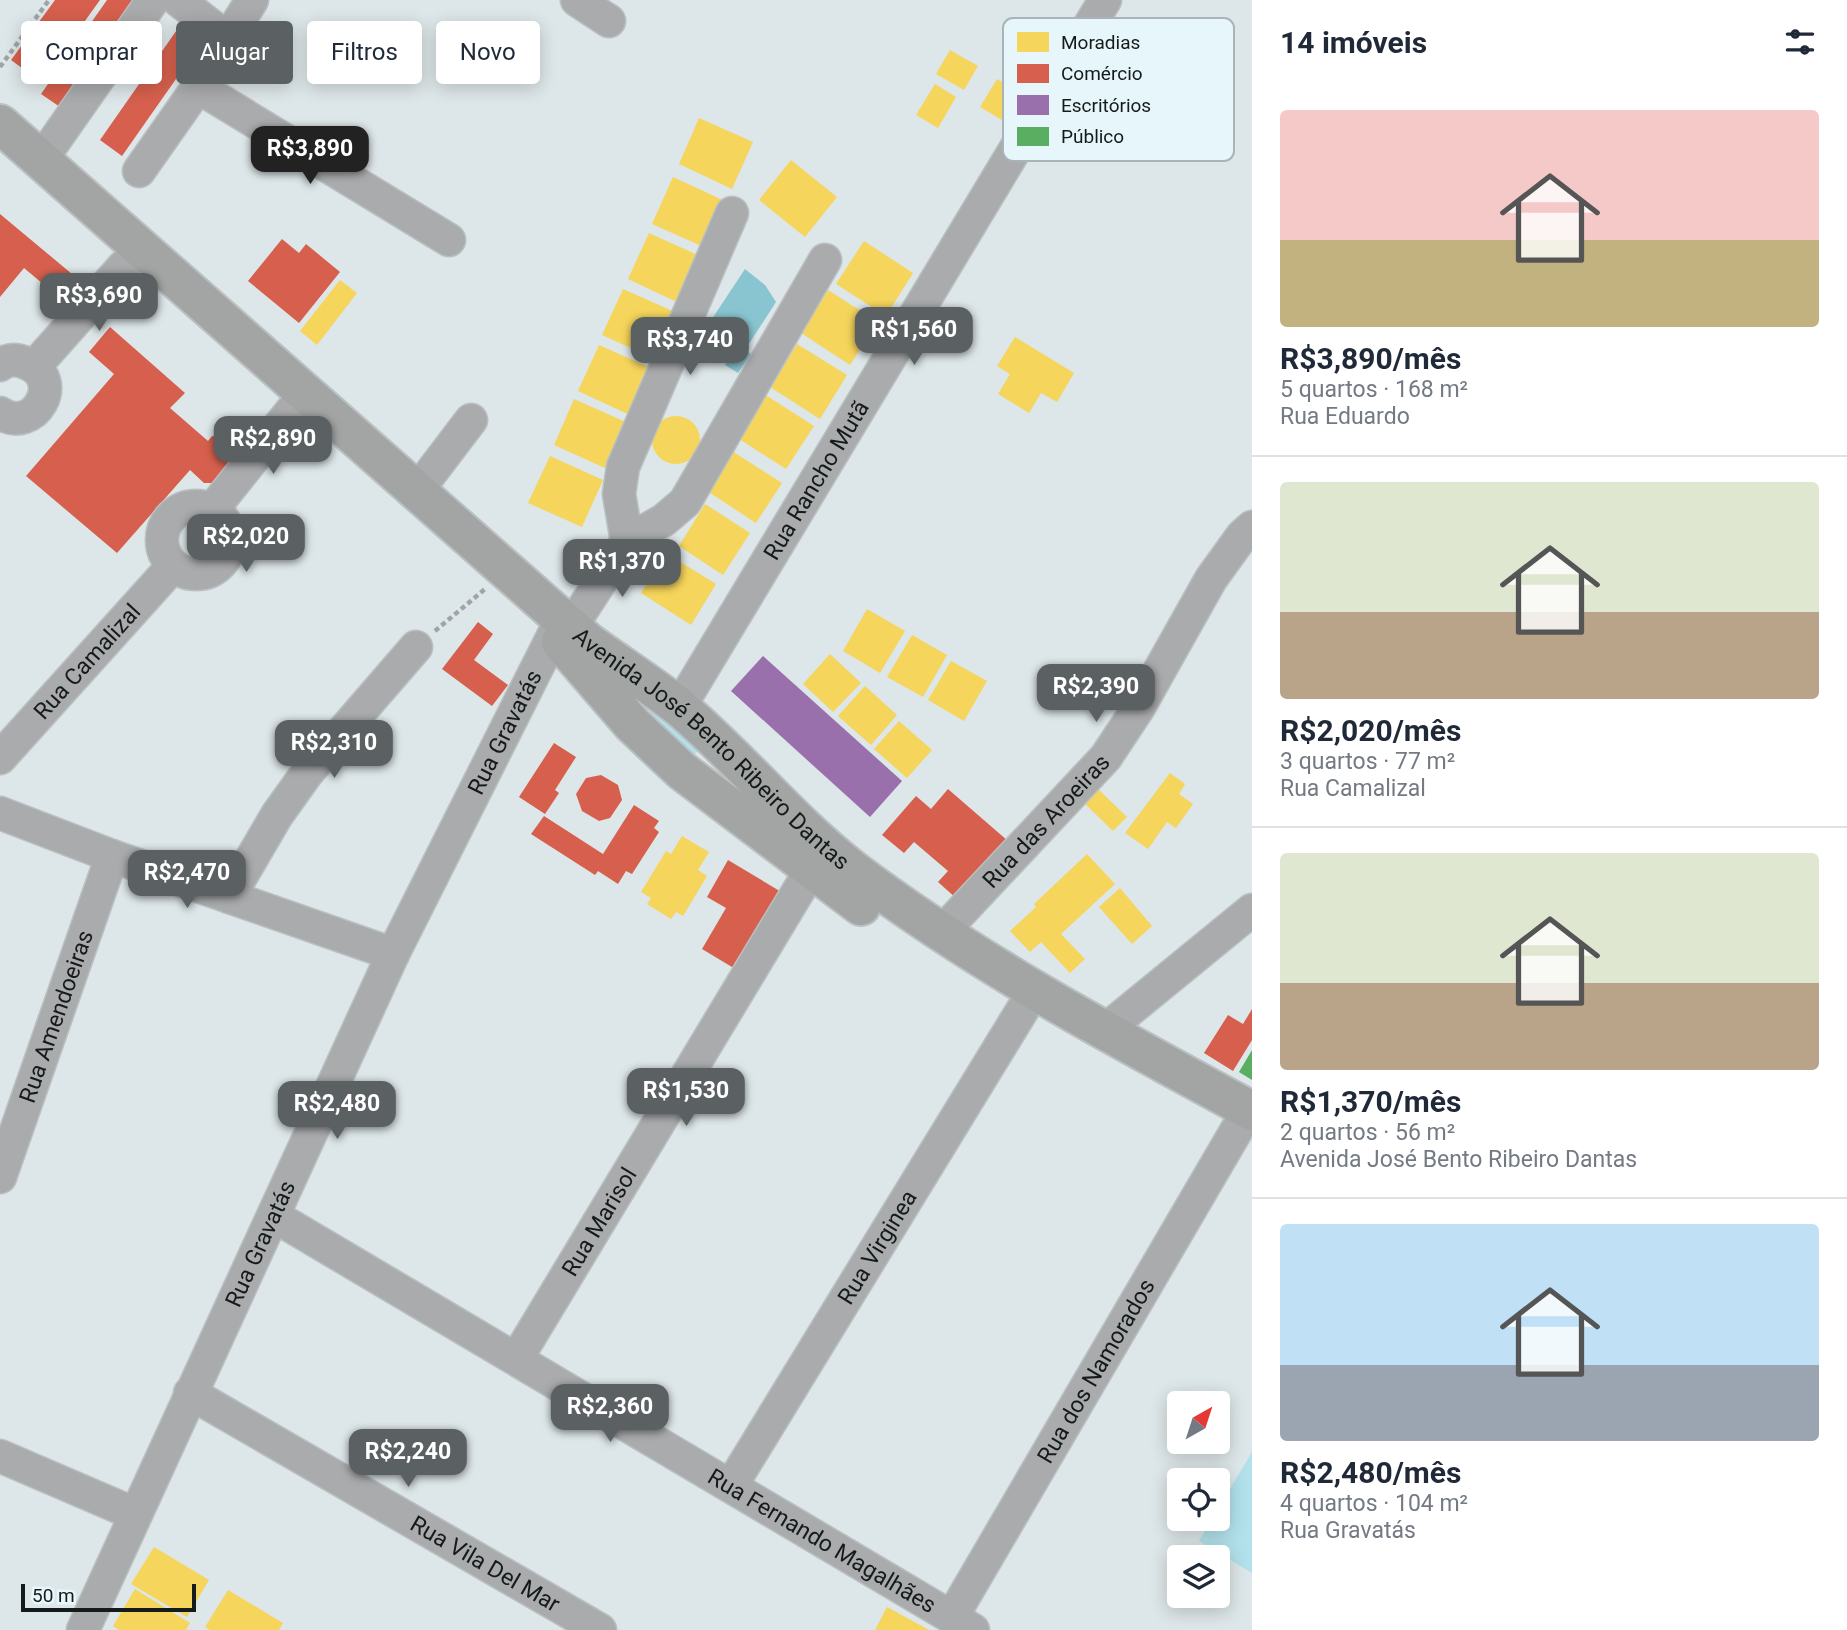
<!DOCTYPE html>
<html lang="pt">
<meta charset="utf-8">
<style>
body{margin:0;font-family:Roboto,sans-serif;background:#f6f6f7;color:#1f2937;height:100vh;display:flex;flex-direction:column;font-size:26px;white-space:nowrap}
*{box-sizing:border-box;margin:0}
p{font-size:23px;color:#747a83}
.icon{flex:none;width:38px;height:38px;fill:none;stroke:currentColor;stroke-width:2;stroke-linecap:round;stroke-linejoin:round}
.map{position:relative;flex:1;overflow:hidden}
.panel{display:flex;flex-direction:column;background:#fff;width:595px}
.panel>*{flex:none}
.guide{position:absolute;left:21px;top:21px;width:665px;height:63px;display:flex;gap:14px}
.needle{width:46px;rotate:39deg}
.tools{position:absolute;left:1167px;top:1391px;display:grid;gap:14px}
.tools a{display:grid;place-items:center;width:63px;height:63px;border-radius:7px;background:#fff;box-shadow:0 4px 18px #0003;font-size:35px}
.scale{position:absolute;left:21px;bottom:18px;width:175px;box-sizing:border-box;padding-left:7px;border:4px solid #151a1b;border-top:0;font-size:19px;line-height:24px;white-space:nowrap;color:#151a1b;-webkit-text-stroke:5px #e7f6fa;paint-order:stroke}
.price{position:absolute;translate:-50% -60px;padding:0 16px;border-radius:14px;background:#5b6163;color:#fff;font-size:23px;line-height:46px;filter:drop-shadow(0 2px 4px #0008)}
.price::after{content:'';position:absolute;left:50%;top:42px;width:21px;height:16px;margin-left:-10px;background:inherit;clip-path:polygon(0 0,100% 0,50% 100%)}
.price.active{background:#222;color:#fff}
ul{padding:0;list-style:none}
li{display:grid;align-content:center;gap:14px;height:371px;padding:0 28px}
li+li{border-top:2px solid #e0e1e3}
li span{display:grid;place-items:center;height:217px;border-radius:7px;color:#555}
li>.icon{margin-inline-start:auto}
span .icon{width:126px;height:126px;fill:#fffc;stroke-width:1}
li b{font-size:30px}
h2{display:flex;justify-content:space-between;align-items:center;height:84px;padding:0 28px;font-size:30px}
.pill{padding:0 24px;border-radius:7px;background:#fff;box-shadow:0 4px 18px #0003;font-size:24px;line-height:63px}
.pill.active{background:#5b6163;color:#fff}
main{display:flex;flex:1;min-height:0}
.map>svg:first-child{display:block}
.green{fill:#b2e1eb}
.water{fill:#89c5d1}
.homes{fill:#f6d55c}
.shops{fill:#d6604d}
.offices{fill:#9970ab}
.public{fill:#5aae61}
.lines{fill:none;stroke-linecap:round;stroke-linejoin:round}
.minor-casing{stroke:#bac0c2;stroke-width:35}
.major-casing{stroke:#bac0c2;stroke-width:42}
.path{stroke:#a1a4a4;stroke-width:4.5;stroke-dasharray:5 3.5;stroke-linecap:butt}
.minor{stroke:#aaabac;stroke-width:32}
.major{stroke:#a2a5a4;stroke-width:38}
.labels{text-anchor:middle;stroke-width:7;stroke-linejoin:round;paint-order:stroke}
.street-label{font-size:23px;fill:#151a1b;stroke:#e7f6fa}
.key{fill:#e7f6fa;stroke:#a8b4b7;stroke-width:2}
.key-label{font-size:19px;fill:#151a1b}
</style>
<main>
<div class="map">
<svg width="1252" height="1630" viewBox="0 0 1252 1630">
<rect width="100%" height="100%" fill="#dde6e8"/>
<g class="green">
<path d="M654,708L700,749L693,756L646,718Z"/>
<path d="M1252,1452V1573L1199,1541L1212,1519H1218V1509Z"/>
</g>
<path class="water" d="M745,269L765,285L776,302L745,350L751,354L738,373L725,365L730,357L700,337Z"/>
<g class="homes">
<path d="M950,50L978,66L964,90L936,74Z"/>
<path d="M997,79L1038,104L1022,132L980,107Z"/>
<path d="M935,84L956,97L938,128L916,115Z"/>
<path d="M699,118L753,142L732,189L679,164Z"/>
<path d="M791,160L837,197L805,237L759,200Z"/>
<path d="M673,177L727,202L706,248L652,224Z"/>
<path d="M649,233L702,257L681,304L628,279Z"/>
<path d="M864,241L913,273L886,316L836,284Z"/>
<path d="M340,280L357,293L317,345L300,331Z"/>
<path d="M623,289L677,313L655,359L602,335Z"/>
<path d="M828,290L878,322L850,365L801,333Z"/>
<path d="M1015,337L1074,373L1057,402L1041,393L1029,413L998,394L1010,374L997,366Z"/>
<path d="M797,344L847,375L820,419L770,387Z"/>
<path d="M599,345L653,369L632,416L578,391Z"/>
<path d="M764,394L814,426L786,469L736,437Z"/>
<path d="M574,399L628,423L607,469L554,445Z"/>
<circle cx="676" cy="440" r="24"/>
<path d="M732,451L782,483L756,523L707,491Z"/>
<path d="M550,456L603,480L582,527L528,503Z"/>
<path d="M705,504L750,533L723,575L679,546Z"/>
<path d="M666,553L716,584L691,625L641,593Z"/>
<path d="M867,609L905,631L880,673L843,651Z"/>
<path d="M912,635L947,655L923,697L887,677Z"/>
<path d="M830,654L861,683L833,712L803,684Z"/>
<path d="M951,661L987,681L964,721L928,700Z"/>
<path d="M865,686L897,715L871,745L838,716Z"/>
<path d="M899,721L932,750L907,778L874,749Z"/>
<path d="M1170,773L1185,784L1179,794L1193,804L1176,828L1167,822L1148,849L1125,833Z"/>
<path d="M1096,787L1127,817L1113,831L1082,801Z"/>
<path d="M682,836L709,852L698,870L707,876L683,916L676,912L671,919L647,904L651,898L641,892L666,851L671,854Z"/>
<path d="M1087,854L1115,884L1061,934L1085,959L1070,973L1041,942L1030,952L1010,931L1036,907L1034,904Z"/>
<path d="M1120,888L1152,926L1132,944L1099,907Z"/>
<path d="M154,1547L209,1580L187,1617L131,1584Z"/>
<path d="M135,1589L190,1623L186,1630H119L113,1626Z"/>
<path d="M228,1590L283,1623L279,1630H210L205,1627Z"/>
<path d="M887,1607L929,1630H875Z"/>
</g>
<g class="shops">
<path d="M55,0H100L41,82L11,60Z"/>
<path d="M107,0H139L63,109L41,94Z"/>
<path d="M181,24L204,39L122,156L100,140Z"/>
<path d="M0,214L90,289L74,310L24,268L0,297Z"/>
<path d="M282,239L299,253L306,244L340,272L299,323L248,281Z"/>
<path d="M110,327L185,393L170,408L208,441L212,436L237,441L235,463L217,483H204L190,470L117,553L26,476L114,374L89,352Z"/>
<path d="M478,622L493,634L474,660L508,685L492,706L442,669Z"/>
<path d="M554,743L576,757L555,790L559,793L545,814L519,797Z"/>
<path d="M601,775L618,785L622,800L610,818L599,821L582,811L576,794L586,778Z"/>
<path d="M948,789L1008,841L957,899L938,882L948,871L914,842L904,853L882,835L916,796L931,809Z"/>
<path d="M634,805L659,821L654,828L659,832L632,874L626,871L618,884L598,871L595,875L531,834L544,816L603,854Z"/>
<path d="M728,860L783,893L737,970L702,949L726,908L707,897Z"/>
<path d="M1252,1009V1040L1233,1071L1204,1053L1228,1015L1243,1024Z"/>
</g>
<path class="offices" d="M763,656L902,781L870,817L731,691Z"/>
<path class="public" d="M1252,1050V1080L1239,1072Z"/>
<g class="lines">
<defs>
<g id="minor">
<path d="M178,0L227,38"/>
<path d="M577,0L609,21"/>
<path d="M198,87L449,240"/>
<path d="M41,160L153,0"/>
<path d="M139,171L198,87L252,0"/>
<path d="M0,365C8,359 17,359 26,363C67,379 34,436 0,413"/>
<path d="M35,366L124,266"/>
<path d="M417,491L471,420"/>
<circle cx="196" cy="540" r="34"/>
<path d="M212,510L293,409"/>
<path d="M627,541L619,494L623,467L732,213"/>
<path d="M571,627L627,541L664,520L685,502L825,260"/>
<path id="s1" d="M679,708L1105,0"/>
<path id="s2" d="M0,758L173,566"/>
<path d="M0,813L112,856L393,954"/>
<path d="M229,897L277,815L307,773L416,647"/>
<path id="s3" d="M942,932L1106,757L1139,707L1211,579L1242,536L1252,527"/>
<path d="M1104,1031L1252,910"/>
<path id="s4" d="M0,1177L112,856"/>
<path id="s5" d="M274,1216L973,1630"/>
<path id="s6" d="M517,1358L811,870"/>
<path id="s7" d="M190,1393L600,1630"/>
<path d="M0,1456L135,1514"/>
<path id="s8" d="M731,1486L1023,1009"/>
<path id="s9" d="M952,1617L1239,1126"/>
<path id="s10" d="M83,1630L393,954L554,634"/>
</g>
<g id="major">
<path id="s11" d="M0,124L588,642C618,664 650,684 679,707C740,758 790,821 853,870C978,964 1115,1037 1252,1111"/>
<path d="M561,642L632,724L682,771L861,906"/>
</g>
</defs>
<use href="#minor" class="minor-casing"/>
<use href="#major" class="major-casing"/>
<g class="path">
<path d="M0,67L49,0"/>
<path d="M435,631L485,589"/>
</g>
<use href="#minor" class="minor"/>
<use href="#major" class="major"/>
</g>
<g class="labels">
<g class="street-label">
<text dy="8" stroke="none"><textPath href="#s1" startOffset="266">Rua Rancho Mutã</textPath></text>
<text dy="8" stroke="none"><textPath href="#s2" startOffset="130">Rua Camalizal</textPath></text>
<text dy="8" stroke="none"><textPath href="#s10" startOffset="992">Rua Gravatás</textPath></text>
<text dy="8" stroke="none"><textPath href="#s11" startOffset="947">Avenida José Bento Ribeiro Dantas</textPath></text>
<text dy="8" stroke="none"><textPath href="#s3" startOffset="152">Rua das Aroeiras</textPath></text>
<text dy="8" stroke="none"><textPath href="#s4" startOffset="170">Rua Amendoeiras</textPath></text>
<text dy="8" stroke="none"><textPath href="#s6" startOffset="159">Rua Marisol</textPath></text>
<text dy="8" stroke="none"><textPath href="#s10" startOffset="425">Rua Gravatás</textPath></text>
<text dy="8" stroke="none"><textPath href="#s8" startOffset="280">Rua Virginea</textPath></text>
<text dy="8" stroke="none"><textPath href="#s9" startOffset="285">Rua dos Namorados</textPath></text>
<text dy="8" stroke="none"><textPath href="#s5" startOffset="637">Rua Fernando Magalhães</textPath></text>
<text dy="8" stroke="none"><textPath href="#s7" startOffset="341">Rua Vila Del Mar</textPath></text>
</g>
</g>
<rect x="1003" y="18" width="231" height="143" rx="10" class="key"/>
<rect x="1017" y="32" width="32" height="20" fill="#f6d55c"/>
<rect x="1017" y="64" width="32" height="19" fill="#d6604d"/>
<rect x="1017" y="95" width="32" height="20" fill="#9970ab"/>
<rect x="1017" y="127" width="32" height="19" fill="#5aae61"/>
<g class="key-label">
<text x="1061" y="49">Moradias</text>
<text x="1061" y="80">Comércio</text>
<text x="1061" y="112">Escritórios</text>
<text x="1061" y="143">Público</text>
</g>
</svg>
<div class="tools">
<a><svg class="needle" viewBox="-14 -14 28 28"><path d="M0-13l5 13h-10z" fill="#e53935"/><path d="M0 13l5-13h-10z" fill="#747a83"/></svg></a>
<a><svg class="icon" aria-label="locate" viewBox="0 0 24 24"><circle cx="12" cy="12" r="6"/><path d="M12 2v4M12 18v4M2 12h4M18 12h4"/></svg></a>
<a><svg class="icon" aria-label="layers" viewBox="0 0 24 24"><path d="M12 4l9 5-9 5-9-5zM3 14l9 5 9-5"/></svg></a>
</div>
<div class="scale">50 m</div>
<b class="price active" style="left:310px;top:186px">R$3,890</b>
<b class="price" style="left:99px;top:333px">R$3,690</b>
<b class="price" style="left:914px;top:367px">R$1,560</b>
<b class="price" style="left:690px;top:377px">R$3,740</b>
<b class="price" style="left:273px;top:476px">R$2,890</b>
<b class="price" style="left:246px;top:574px">R$2,020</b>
<b class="price" style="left:622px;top:599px">R$1,370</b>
<b class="price" style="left:1096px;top:724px">R$2,390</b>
<b class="price" style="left:334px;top:780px">R$2,310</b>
<b class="price" style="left:187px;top:910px">R$2,470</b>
<b class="price" style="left:686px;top:1128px">R$1,530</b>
<b class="price" style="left:337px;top:1141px">R$2,480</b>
<b class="price" style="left:610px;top:1444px">R$2,360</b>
<b class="price" style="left:408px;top:1489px">R$2,240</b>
<div class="guide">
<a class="pill">Comprar</a>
<a class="pill active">Alugar</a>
<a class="pill">Filtros</a>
<a class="pill">Novo</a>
</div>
</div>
<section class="panel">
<h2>14 imóveis<svg class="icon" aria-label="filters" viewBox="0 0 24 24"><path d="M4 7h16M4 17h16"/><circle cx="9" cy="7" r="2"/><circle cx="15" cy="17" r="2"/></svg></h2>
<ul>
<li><span style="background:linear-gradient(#f6c9c9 60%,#c2b280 0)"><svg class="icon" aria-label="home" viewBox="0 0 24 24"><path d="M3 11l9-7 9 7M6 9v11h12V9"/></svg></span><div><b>R$3,890/mês</b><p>5 quartos · 168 m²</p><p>Rua Eduardo</p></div></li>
<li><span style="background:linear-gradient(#dfe7d0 60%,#b9a48a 0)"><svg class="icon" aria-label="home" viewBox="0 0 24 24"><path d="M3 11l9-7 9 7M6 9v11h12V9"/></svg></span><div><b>R$2,020/mês</b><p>3 quartos · 77 m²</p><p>Rua Camalizal</p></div></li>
<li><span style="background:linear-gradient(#dfe7d0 60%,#b9a48a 0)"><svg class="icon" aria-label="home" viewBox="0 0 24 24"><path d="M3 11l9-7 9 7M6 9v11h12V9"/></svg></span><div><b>R$1,370/mês</b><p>2 quartos · 56 m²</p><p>Avenida José Bento Ribeiro Dantas</p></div></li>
<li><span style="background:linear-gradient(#bfe0f5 65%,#9aa5b1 0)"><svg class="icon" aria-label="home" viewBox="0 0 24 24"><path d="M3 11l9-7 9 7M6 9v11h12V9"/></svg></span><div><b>R$2,480/mês</b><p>4 quartos · 104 m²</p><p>Rua Gravatás</p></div></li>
</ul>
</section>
</main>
